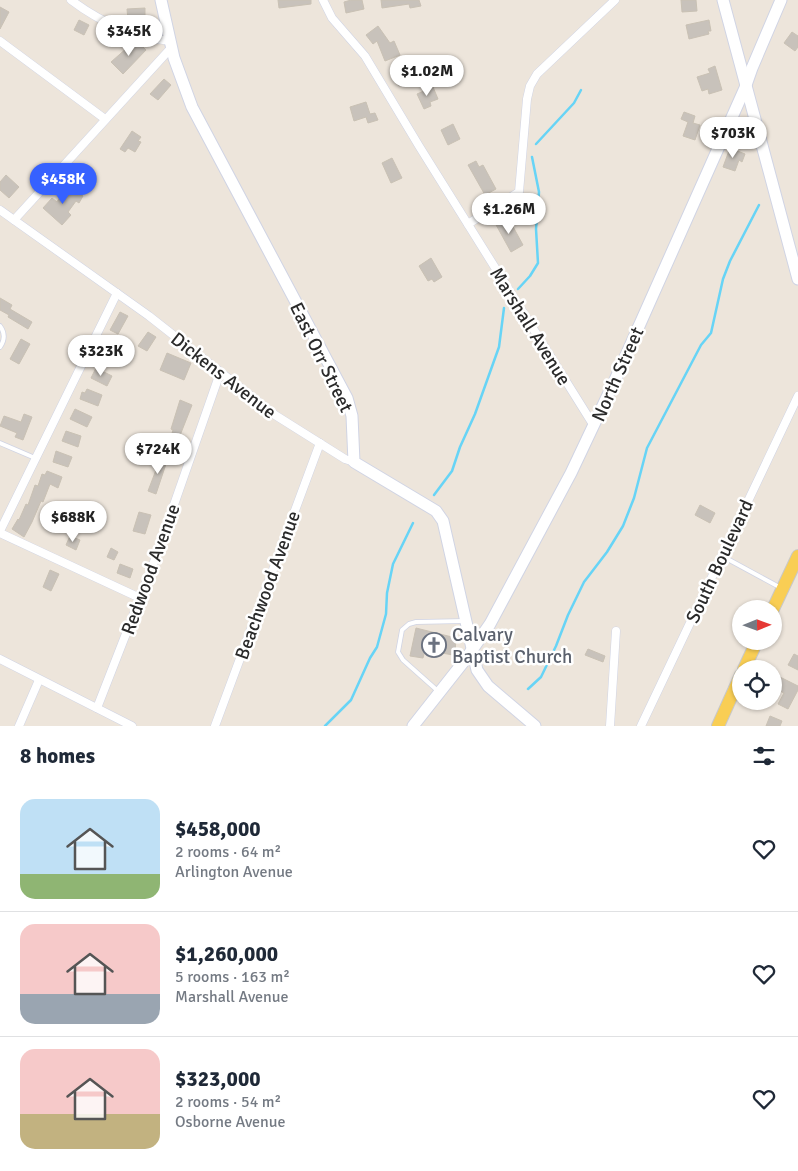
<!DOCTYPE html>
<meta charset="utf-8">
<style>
body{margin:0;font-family:Signika,sans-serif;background:#f6f6f7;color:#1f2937;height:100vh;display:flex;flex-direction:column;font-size:19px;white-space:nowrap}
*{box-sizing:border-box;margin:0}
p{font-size:16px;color:#747a83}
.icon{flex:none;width:28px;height:28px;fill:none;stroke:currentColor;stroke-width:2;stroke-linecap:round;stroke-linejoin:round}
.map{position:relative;height:726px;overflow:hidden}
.drawer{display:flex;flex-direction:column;background:#fff;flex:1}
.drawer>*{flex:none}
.needle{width:32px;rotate:89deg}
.fabs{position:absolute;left:732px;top:600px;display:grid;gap:10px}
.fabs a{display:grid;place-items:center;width:50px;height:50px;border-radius:50%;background:#fff;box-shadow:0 1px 4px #0004;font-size:25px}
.price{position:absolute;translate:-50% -42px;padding:0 11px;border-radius:18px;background:#fff;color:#222;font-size:16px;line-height:32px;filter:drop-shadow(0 1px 2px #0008)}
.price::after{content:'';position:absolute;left:50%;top:30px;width:15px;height:11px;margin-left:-8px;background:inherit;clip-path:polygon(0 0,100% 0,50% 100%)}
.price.on{background:#3661ff;color:#fff}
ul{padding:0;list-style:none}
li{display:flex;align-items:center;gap:15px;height:125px;padding:0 20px}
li+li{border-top:1px solid #e0e1e3}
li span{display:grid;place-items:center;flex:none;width:140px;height:100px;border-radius:15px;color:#555}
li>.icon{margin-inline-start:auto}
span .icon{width:60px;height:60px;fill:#fffc;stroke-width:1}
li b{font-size:21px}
h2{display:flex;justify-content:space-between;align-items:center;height:60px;padding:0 20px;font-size:21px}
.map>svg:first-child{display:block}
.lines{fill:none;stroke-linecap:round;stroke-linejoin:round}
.stream{stroke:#67d4f6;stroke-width:2.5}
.building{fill:#c8c2bb;stroke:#c9c1b4}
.lane-casing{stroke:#d0d4e4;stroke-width:5.5}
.street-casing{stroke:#d0d4e4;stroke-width:9}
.secondary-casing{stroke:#d0d4e4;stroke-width:13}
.primary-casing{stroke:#c8c8c8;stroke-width:14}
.lane{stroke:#fff;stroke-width:4}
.street{stroke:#fff;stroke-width:8}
.secondary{stroke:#fff;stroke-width:11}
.primary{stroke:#f9ce54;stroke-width:12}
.labels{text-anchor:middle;stroke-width:5;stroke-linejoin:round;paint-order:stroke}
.street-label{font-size:19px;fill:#2a2a2a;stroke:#fff}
.worship-label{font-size:19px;fill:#5b616d;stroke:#fff;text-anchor:start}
</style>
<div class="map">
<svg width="798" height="726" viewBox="0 0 798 726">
<rect width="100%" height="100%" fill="#ede5db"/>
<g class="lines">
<g class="stream">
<path d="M536,144L574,103L581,90"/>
<path d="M518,289L530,276L538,263L536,229L539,192L532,157"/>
<path d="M434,495L452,471L460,447L475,414L499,347L504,308"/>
<path d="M528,689L541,677L556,646L568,615L584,582L607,552L623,526L634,498L647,448L701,345L711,333L723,279L730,261L759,205"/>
<path d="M325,726L351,700L370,658L377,647L386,614L387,593L393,564L413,523"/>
</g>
</g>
<g class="building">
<path d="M278,0H311V4L279,8Z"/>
<path d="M351,0H362L364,9L346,13L344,2Z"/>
<path d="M381,0H419L421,6L410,8L409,4L382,8Z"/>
<path d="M681,0H696L697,11L682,12Z"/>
<path d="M0,7L9,12L0,29Z"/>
<path d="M145,8V19L128,20L127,9Z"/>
<path d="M79,20L89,25L84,35L74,30Z"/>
<path d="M709,20L711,31H708L709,34L689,39L686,25Z"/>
<path d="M378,26L390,43L394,41L400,55L385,61L377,41L373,44L366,35Z"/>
<path d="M792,32L798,36V47L795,51L784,43Z"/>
<path d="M136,40L146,50L123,74L111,62Z"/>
<path d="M411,63L418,77L399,86L392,71Z"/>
<path d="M715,66L722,90L709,94L708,89L702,91L697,77L710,73L708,69Z"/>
<path d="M164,79L171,85L158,100L150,94Z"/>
<path d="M433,87L438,99L430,102L431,106L424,109L417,94Z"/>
<path d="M366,102L370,114L375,113L378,120L368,123L366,117L354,121L350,107Z"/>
<path d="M684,112L695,116L693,123L700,125L695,140L683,136L688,122L681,119Z"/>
<path d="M453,124L460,139L448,145L441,130Z"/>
<path d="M132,131L141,137L138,141L141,142L135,152L128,148L125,152L120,149Z"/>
<path d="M730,148L745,154L742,162L739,160L735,171L723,167Z"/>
<path d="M392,158L402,178L391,183L382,163Z"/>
<path d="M476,161L479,167L483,165L496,189L485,195L468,165Z"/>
<path d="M6,175L19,187L9,198L0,190V182Z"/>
<path d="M67,185L83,196L79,203L76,201L68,212L71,215L62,225L43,208L52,198L57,202Z"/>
<path d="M503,219L506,226L511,223L523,245L511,252L495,223Z"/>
<path d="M431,258L442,277L434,282L432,279L428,281L419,266Z"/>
<path d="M0,298L12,305L10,309L32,322L28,329L8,317L9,315L0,310Z"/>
<path d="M120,312L128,316L118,334L110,330Z"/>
<path d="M148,332L156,337L147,351L138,346Z"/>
<path d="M21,339L30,344L19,364L10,359Z"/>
<path d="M167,353L191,363L184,380L160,370Z"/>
<path d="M96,368L112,376L107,386L91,378Z"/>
<path d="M87,389L102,395L98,406L80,399L82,392L85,393Z"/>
<path d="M180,400L192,405L179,438L184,439L181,447L169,443L173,430L171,429Z"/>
<path d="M75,409L92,417L87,427L70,419Z"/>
<path d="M24,414L32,417L23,440L15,437L17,433L0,426L4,416L21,422Z"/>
<path d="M66,431L81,436L78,447L62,441Z"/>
<path d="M56,451L72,457L68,467L53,462Z"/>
<path d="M158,457L167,461L156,494L148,491L156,470L154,469Z"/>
<path d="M47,471L62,477L58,488L50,484L43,502L41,501L32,522L24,537L12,529L18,519L19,520L26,504L28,505L35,485L38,486L42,474L45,475Z"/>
<path d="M700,505L715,513L710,523L695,515Z"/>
<path d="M139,512L151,515L145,534L133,531Z"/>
<path d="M70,536L80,540L76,550L66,545Z"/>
<path d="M111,548L118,552L114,560L107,557Z"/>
<path d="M120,564L133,569L130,578L117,573Z"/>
<path d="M50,570L59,574L51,591L43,587Z"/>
<path d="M416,628L456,638L455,653L453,655L425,650L423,658L410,656Z"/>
<path d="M588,649L605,656L603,662L585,655Z"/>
<path d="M794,654L798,656V670L788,665Z"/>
<path d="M780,677L798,686V690L788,709L778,704L784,693L774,688Z"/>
<path d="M770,716L782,721L780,726H766Z"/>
</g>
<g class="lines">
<defs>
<g id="lane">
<path d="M0,326C5,333 5,340 0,347"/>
<path d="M0,443L35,458"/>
<path d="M722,556L781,588"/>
<path d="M439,692L403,660L398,652L402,630L409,624L416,622L465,621"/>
</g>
<g id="street">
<path d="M71,0C100,22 134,37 170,41"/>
<path d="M323,0L332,18L365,56L419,146L594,426"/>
<path d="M0,41L105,119"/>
<path d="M0,210L149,316L275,415L345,459L354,462"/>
<path d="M14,220L171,48"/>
<path d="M468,224L519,192L527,99L530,86L537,74L615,0"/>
<path d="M0,531L117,293"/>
<path d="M0,533L140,598"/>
<path d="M0,659L132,726"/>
<path d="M97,708L154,562L220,373"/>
<path d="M19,726L39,680"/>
<path d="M215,726L320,443"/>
<path d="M610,726L616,631"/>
<path d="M641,726L798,396"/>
</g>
<g id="secondary">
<path d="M161,0L174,58L192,107L347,398L352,416L354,462L436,511L443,521L477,670L488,686L535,726"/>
<path d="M723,0L798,279"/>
<path d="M413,726L465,660L490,624L571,473L615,380L745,88L752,68L781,0"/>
</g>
<g id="primary">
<path d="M773,609L798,556"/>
<path d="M744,669L757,641"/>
<path d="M718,726L741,675"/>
</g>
</defs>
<use href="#lane" class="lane-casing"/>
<use href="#street" class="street-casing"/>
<use href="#secondary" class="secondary-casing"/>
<use href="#primary" class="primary-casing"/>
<use href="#lane" class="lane"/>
<use href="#street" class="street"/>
<use href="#secondary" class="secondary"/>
<use href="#primary" class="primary"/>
</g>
<defs>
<symbol id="church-ring" viewBox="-11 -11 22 22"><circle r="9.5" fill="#fff" stroke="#6b7280" stroke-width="1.5"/><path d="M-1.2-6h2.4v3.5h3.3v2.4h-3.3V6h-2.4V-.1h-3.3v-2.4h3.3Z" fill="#6b7280"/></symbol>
</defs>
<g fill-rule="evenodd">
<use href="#church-ring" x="420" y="631" width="28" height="28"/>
</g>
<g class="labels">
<g class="street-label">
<text transform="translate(531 326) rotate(58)" y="7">Marshall Avenue</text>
<text transform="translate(322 357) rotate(64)" y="7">East Orr Street</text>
<text transform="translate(617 374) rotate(-66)" y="7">North Street</text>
<text transform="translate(224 375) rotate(38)" y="7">Dickens Avenue</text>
<text transform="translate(719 561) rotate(-65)" y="7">South Boulevard</text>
<text transform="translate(150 569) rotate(-70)" y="7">Redwood Avenue</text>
<text transform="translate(267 585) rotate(-70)" y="7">Beachwood Avenue</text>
</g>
<g class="worship-label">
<text x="452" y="641">Calvary<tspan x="452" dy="22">Baptist Church</tspan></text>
</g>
</g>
</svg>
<div class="fabs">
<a><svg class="needle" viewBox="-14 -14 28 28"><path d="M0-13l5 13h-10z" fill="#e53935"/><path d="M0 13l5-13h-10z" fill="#747a83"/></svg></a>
<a><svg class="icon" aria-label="locate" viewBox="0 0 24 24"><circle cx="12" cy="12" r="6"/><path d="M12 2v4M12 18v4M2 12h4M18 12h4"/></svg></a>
</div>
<b class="price" style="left:129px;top:57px">$345K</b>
<b class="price" style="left:427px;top:97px">$1.02M</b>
<b class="price" style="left:733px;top:159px">$703K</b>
<b class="price on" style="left:63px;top:205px">$458K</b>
<b class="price" style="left:509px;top:235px">$1.26M</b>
<b class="price" style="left:101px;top:377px">$323K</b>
<b class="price" style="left:158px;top:475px">$724K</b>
<b class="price" style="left:73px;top:543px">$688K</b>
</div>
<section class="drawer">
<h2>8 homes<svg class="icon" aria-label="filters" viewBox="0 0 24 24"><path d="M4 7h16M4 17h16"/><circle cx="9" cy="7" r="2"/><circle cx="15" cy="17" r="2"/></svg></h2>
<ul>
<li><span style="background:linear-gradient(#bfe0f5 75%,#8fb573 0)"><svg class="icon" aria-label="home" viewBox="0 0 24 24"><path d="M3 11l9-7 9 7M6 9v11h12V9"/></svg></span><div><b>$458,000</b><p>2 rooms · 64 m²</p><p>Arlington Avenue</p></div><svg class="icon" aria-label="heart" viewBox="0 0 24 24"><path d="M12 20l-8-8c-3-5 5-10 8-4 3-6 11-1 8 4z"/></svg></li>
<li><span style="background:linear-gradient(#f6c9c9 70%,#9aa5b1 0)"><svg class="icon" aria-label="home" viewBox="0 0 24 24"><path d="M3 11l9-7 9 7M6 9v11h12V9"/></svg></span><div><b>$1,260,000</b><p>5 rooms · 163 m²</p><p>Marshall Avenue</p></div><svg class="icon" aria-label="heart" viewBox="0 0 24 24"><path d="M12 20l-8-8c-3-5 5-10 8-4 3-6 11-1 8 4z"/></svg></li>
<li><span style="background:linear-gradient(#f6c9c9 65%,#c2b280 0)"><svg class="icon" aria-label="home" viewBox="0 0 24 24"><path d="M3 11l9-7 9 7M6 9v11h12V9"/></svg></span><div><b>$323,000</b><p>2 rooms · 54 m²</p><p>Osborne Avenue</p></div><svg class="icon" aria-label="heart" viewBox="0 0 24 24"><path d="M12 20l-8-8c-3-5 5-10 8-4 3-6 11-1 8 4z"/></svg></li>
</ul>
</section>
